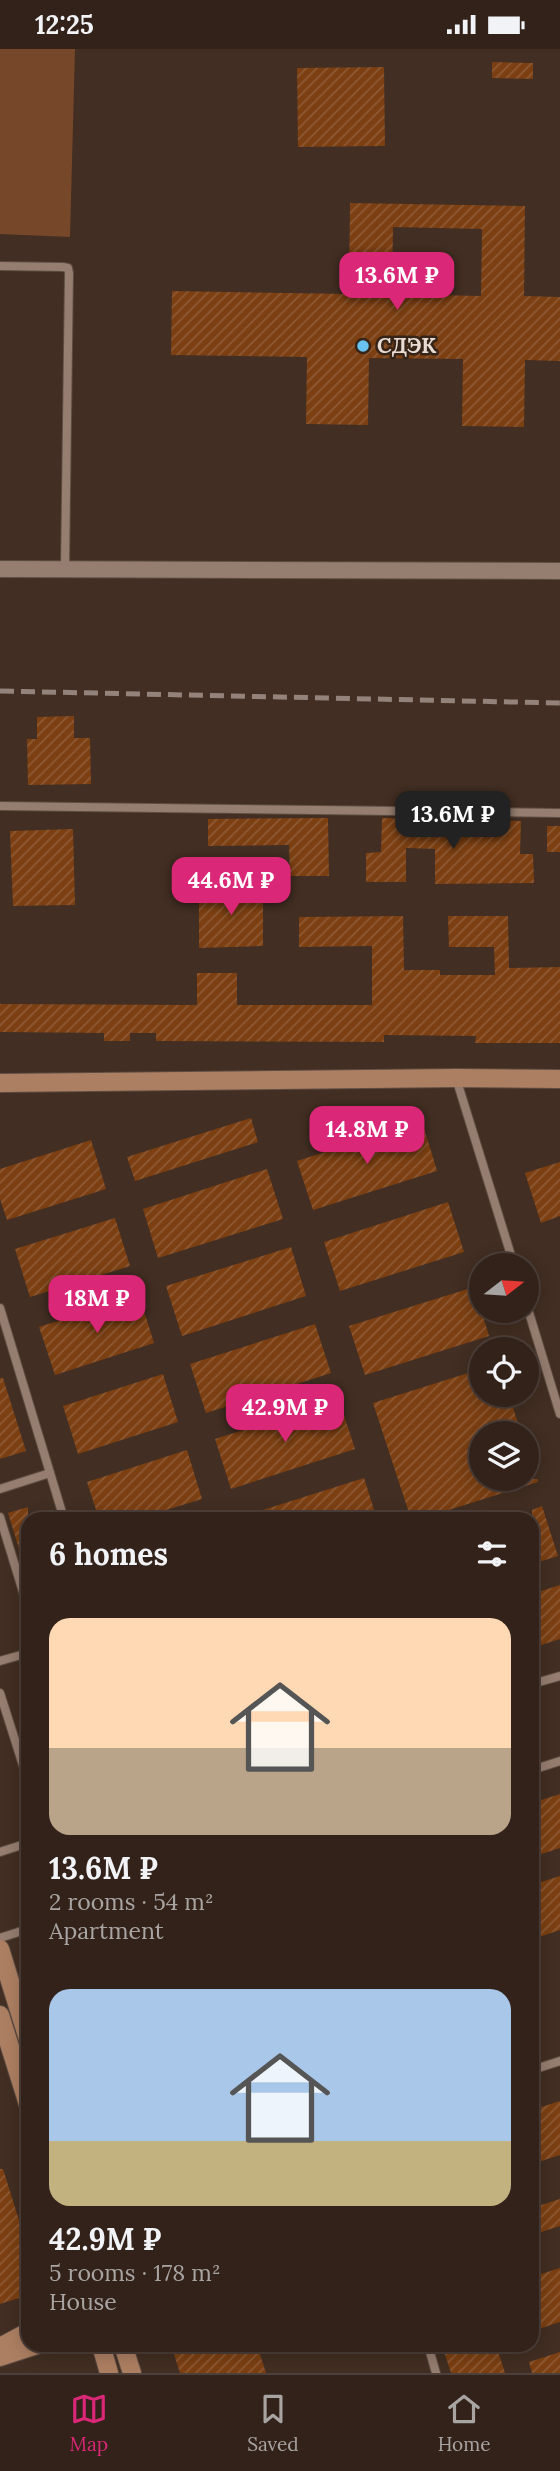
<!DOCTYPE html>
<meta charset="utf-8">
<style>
body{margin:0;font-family:Lora,serif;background:#3d2f27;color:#f1f3f6;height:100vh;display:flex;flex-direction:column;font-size:26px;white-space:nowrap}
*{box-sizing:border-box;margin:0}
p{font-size:23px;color:#a8a4a2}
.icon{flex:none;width:38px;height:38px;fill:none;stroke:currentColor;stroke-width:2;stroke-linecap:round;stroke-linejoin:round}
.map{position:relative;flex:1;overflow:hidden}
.panel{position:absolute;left:21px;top:1463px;width:518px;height:840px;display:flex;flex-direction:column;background:#32221a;border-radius:21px;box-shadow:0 4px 18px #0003,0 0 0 2px #4d3f39}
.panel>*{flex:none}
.needle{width:46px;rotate:73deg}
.tools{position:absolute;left:469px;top:1204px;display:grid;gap:14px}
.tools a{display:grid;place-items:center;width:70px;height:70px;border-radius:50%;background:#32221a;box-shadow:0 4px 18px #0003,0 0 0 2px #4d3f39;font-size:35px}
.price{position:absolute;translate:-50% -60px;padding:0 16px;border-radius:14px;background:#db2777;color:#fff;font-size:23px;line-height:46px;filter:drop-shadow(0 2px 4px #0008)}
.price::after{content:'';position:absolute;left:50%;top:42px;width:21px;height:16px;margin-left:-10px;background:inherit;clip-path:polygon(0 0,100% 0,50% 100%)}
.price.selected{background:#222;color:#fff}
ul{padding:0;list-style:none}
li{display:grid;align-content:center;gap:14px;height:371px;padding:0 28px}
li span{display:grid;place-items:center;height:217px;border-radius:21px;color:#555}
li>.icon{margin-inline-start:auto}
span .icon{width:126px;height:126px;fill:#fffc;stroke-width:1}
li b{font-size:30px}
h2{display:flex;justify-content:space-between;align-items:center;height:84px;padding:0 28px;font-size:30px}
.status{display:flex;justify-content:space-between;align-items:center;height:49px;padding:0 35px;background:#32221a;direction:ltr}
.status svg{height:19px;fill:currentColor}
.tabs{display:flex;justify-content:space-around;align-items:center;height:98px;border-top:2px solid #4d3f39;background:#32221a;font-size:19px;color:#a8a4a2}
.tabs a{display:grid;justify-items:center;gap:4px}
.tabs .selected{color:#db2777}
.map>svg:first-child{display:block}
.green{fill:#764729}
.building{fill:url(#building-hatch);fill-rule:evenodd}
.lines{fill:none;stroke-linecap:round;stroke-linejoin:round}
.lane-casing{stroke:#5e4d43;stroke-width:10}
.street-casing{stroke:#5e4d43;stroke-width:18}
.secondary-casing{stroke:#5e4d43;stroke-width:20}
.lane{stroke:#957d6f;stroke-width:8}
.street{stroke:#957d6f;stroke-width:16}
.secondary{stroke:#ad7f62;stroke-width:18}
.rail{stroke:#94837a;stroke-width:5;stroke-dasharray:14 7;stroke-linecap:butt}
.poi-dot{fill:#69c3f1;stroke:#372418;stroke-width:2.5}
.labels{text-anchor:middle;stroke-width:5;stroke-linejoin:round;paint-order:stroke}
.poi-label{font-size:21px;font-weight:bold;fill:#e8dbd4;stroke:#372418;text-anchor:start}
</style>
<div class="status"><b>12:25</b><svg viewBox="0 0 49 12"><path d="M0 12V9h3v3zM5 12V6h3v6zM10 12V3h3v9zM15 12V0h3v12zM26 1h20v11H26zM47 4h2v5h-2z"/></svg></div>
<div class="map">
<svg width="560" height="2324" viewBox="0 0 560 2324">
<defs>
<pattern id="building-hatch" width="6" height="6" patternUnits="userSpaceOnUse" patternTransform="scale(1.75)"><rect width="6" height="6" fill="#7b3f12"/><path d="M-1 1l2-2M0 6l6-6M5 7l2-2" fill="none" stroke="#8e5a34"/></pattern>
</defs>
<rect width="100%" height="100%" fill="#422e22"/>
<path class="green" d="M0,0H75L70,188L0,185Z"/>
<g class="building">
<path d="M492,13L533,14V30L492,29Z"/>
<path d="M384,18L385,97L298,98L297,19Z"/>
<path d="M350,154L525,157L524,247L560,248V312L525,311L524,378L462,377L463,310L369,309L368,376L306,375L307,308L171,306L172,242L349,245ZM393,178L482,180L481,247L392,245Z"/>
<path d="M74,667V689H90L91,735L28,736L27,690H37V668Z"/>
<path d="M328,769L329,827H290L289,796L208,797V770Z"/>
<path d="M382,769L521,772L520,805H533L534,834L435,835V800L406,799V833H366V804L381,803Z"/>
<rect x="547" y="777" width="13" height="26"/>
<path d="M73,780L75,856L13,857L10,782Z"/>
<path d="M263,836V897L199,899V838Z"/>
<path d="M403,867L404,921H440V926H495L494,898H449L448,867H508L509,919L560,918V994H475L476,987L384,986V993L156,992V984H130V992H104V984L0,983V955L197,956V924H237V956H372V897L299,898V868Z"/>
<path d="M251,1069L258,1093L135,1132L127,1108Z"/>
<path d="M422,1072L437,1122L313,1161L297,1112Z"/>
<path d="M91,1091L106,1140L7,1171L0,1150V1120Z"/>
<path d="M560,1113V1167L541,1174L525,1124Z"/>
<path d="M267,1120L283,1170L158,1209L143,1160Z"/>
<path d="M448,1153L464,1203L340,1242L324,1193Z"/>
<path d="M115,1169L130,1217L30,1248L15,1200Z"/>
<path d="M291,1198L306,1247L182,1287L166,1237Z"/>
<path d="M474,1238L489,1287L365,1326L349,1277Z"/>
<path d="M139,1246L154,1294L55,1326L39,1278Z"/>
<path d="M315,1275L331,1324L206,1364L190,1315Z"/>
<path d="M481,1320V1346H509L521,1384H481V1430H538V1433L420,1470H411L373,1354Z"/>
<path d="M163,1325L178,1373L78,1405L63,1357Z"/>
<path d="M0,1329H3L26,1402L0,1410Z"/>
<path d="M339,1351L355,1400L231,1440L215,1390Z"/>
<path d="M187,1401L202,1450L137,1470H99L87,1433Z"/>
<path d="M364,1429L377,1470H244V1467Z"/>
<path d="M542,1457L558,1507L532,1515V1461Z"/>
<path d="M28,1458V1518L25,1519L8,1464Z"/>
<path d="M560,1536V1590L532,1599V1545Z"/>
<path d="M560,1745V1799L532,1808V1754Z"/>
<path d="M560,1827V1881L539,1888L532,1864V1836Z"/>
<path d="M560,2052V2106L532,2115V2061Z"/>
<path d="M0,2120H3L28,2200V2246L0,2255Z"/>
<path d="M560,2150V2177L532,2186V2159Z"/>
<path d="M560,2219V2273L532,2282V2228Z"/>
<path d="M171,2296H257L266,2324H180Z"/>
<path d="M442,2296H496L505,2324H451Z"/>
<path d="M560,2303V2324H532L529,2313Z"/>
</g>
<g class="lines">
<defs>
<g id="lane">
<path d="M0,217L63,218L68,219L69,224L65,519"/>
<path d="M0,757L560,764"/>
<path d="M456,1029L514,1216"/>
<path d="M527,1257L560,1365"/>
<path d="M0,1259L64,1470"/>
<path d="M0,1440L50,1424"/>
<path d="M0,1468L28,1559"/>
<path d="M0,1612L28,1604"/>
<path d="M532,1635L560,1627"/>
<path d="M0,1644L28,1732"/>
<path d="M532,1721L560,1712"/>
<path d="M0,1803L28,1794"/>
<path d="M0,1889L28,1880"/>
<path d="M532,2021L560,2012"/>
<path d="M428,2296L436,2324"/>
</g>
<path id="street" d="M0,520L560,522"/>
<g id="secondary">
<path d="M0,1034L456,1029L560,1030"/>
<path d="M0,1900L28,1990"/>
<path d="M0,1966L28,2055"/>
<path d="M101,2296L109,2324"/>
<path d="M123,2296L132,2324"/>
<path d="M0,2298L28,2283"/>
<path d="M0,2308L37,2296"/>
</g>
</defs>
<use href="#lane" class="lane-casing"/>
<use href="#street" class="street-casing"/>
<use href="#secondary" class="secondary-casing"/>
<use href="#lane" class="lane"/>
<use href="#street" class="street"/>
<use href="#secondary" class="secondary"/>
<path class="rail" d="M0,642L560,654"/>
</g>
<circle class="poi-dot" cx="363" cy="297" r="7"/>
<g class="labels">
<g class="poi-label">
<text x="377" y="304">СДЭК</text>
</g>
</g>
</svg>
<div class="tools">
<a><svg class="needle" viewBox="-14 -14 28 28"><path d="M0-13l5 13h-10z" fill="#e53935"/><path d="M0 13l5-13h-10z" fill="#a8a4a2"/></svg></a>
<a><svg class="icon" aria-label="locate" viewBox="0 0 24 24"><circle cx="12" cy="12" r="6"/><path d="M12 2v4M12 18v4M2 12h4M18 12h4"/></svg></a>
<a><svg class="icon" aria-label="layers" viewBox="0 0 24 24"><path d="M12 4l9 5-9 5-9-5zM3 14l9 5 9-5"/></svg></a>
</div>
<b class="price" style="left:397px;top:263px">13.6M ₽</b>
<b class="price selected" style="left:453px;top:802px">13.6M ₽</b>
<b class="price" style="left:231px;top:868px">44.6M ₽</b>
<b class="price" style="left:367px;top:1117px">14.8M ₽</b>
<b class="price" style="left:97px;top:1286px">18M ₽</b>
<b class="price" style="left:285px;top:1395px">42.9M ₽</b>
<section class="panel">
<h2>6 homes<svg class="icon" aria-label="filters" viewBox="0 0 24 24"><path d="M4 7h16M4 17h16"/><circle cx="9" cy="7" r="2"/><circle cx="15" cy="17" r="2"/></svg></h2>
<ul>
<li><span style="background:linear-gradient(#ffd9b3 60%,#b9a48a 0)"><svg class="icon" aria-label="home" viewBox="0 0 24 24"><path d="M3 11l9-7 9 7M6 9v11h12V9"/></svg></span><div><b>13.6M ₽</b><p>2 rooms · 54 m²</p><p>Apartment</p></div></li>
<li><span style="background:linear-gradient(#a9c7e8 70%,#c2b280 0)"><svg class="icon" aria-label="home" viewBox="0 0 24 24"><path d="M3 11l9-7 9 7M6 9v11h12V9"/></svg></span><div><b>42.9M ₽</b><p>5 rooms · 178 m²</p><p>House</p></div></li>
</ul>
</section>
</div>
<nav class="tabs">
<a class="selected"><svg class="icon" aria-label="map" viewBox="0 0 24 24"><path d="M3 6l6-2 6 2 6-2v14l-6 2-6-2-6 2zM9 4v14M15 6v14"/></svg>Map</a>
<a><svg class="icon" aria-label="saved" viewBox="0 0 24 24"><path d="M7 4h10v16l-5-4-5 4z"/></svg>Saved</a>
<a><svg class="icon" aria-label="home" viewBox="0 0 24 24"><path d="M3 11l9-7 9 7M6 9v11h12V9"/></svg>Home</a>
</nav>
